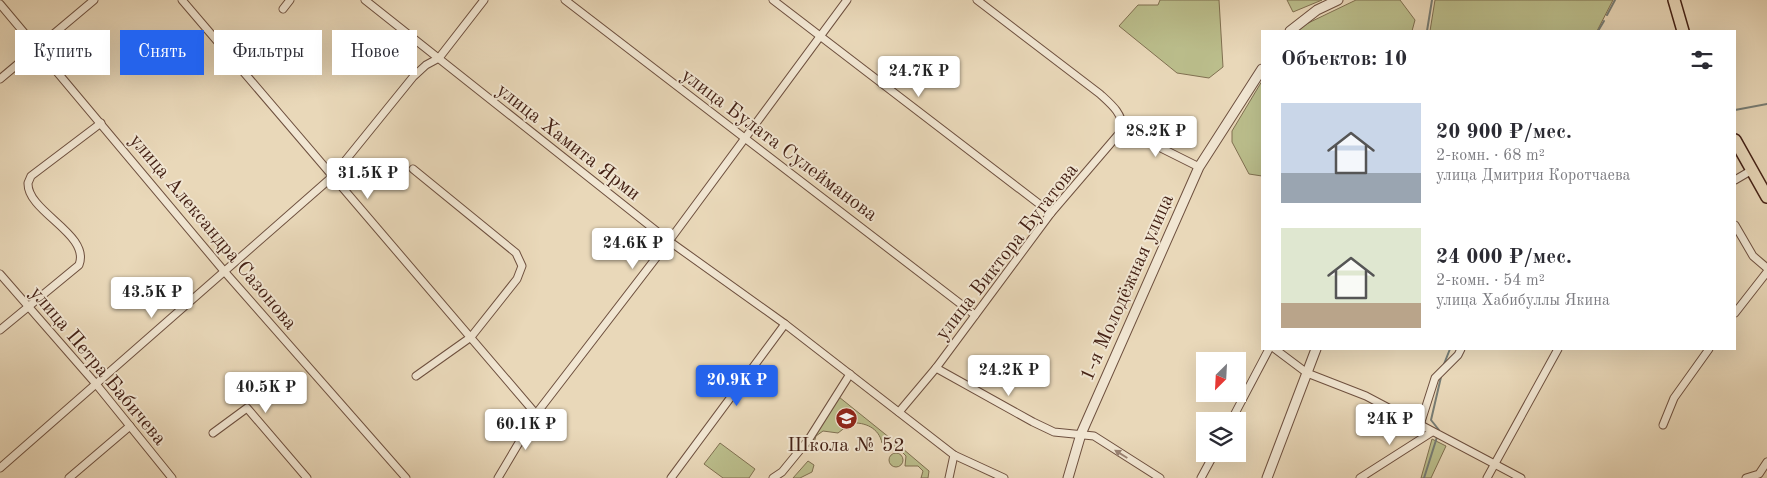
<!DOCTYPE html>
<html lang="ru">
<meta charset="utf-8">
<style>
body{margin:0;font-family:"Old Standard TT",serif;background:#f2f2f3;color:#2b2b33;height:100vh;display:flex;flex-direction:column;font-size:19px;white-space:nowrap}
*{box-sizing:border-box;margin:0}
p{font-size:16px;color:#7c7c81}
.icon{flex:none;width:28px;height:28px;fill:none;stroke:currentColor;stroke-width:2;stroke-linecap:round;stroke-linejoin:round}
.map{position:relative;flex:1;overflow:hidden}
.panel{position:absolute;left:1261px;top:30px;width:475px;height:320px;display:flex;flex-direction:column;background:#fff;border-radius:0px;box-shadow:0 5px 20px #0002}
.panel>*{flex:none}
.top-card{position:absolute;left:15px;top:30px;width:475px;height:45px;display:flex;gap:10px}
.needle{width:32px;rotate:204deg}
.fabs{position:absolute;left:1196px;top:352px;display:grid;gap:10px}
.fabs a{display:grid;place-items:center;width:50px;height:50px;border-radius:0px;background:#fff;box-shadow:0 5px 20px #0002;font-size:25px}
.price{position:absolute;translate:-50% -42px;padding:0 11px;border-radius:5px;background:#fff;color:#222;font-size:16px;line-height:32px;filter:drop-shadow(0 1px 2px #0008)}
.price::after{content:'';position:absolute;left:50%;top:30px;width:15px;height:11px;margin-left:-8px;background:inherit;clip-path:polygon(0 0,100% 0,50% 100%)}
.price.selected{background:#2563eb;color:#fff}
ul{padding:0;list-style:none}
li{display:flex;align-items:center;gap:15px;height:125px;padding:0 20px}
li span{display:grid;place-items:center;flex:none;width:140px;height:100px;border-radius:0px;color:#555}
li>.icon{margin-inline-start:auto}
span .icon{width:60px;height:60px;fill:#fffc;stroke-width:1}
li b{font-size:21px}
h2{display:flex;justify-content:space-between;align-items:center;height:60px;padding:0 20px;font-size:21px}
.pill{padding:0 18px;border-radius:0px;background:#fff;box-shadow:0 5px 20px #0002;font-size:18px;line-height:45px}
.pill.selected{background:#2563eb;color:#fff}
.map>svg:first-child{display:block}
.green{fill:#bbbe8c;stroke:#807051}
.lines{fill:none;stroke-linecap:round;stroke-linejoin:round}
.stream{stroke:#777d75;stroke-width:2}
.minor-casing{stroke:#6e503f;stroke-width:9}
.tertiary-casing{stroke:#6e503f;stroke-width:11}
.primary-casing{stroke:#452216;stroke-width:14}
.minor{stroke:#f1e6d2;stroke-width:7}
.tertiary{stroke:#f1e6d2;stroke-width:9}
.primary{stroke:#e9d8b9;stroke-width:11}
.oneway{fill:#9b8474}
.labels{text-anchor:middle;stroke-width:4;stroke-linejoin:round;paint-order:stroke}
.street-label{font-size:20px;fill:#452216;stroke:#f1e6d2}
.poi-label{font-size:20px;fill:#452216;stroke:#f1e6d2}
</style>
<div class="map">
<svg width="1767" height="478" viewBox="0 0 1767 478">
<rect width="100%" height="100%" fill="#e9d8b9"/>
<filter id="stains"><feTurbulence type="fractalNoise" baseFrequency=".004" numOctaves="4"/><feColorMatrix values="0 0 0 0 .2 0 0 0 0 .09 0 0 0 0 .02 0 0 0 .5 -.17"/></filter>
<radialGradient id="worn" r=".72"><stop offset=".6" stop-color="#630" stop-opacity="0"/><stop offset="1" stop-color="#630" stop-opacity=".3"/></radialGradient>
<g class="green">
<path d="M1160,0H1219L1223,67L1209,78L1177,73L1119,26L1138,5H1158Z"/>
<path d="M1287,0H1322L1293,12Z"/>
<path d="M1356,0H1400L1415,20L1412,31H1297L1304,25Z"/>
<path d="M1435,0H1613L1597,31H1430Z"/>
<path d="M1262,81V176L1249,174L1232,142V131Z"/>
<path d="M839,397L890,438L882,443C879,428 865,422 851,423L838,433L823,431L816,436L813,446H808Z"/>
<path d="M1432,439L1446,446L1431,478H1421Z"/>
<path d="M720,443L755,469L749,478H723L704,464Z"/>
<path d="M896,443L929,471L928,478H921L923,471L918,466H905L906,456L900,450H894L892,447Z"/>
<circle cx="896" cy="460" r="7"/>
<path d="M808,461L814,465L812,472L800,478H793Z"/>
</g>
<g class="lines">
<g class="stream">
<path d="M1607,15L1615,0"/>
<path d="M1427,31L1432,0"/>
<path d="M1598,31L1604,21"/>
<path d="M1735,110L1767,104"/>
<path d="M1444,364L1450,349"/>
<path d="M1439,430L1431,420L1441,377"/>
<path d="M1424,478L1437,437"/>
</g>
<defs>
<g id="minor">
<path d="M182,0L536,414"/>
<path d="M365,0L669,241L785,324L954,455L1004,478"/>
<path d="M565,0L975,315"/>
<path d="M773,0L1051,213"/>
<path d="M977,0L1100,94C1112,105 1122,113 1123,129"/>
<path d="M0,4L224,271L406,478"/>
<path d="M283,9L290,0"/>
<path d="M0,79L94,0"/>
<path d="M1123,129L1199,167"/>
<path d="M413,169L516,253L522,266L517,279L471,337L416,376"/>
<path d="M1735,180L1752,170"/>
<path d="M1735,225L1753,256L1767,268"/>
<path d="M0,274L96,384L172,478"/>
<path d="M1735,313L1767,272"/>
<path d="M0,330L79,265C91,234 27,212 28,183L31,176L101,123"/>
<path d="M1275,349L1307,373L1366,396L1521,478"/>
<path d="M936,368L1033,422L1054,432L1094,436L1160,478"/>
<path d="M899,412L936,368L1051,213L1123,129"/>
<path d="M1231,421L1269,349"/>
<path d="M1420,425L1435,378L1458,355L1461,349"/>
<path d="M1663,425L1674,398L1709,349"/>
<path d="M213,433L247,408L307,478"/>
<path d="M0,468L332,177L413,77L426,65L439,58L484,0"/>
<path d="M69,478L130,426"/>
<path d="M498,478L536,414L669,241L847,0"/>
<path d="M671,478L785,324"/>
<path d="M773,478L782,472L809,439L850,374"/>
<path d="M949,478L954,455"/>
<path d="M1201,478L1214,454"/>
<path d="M1360,478L1432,432"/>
<path d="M1487,478L1558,349"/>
<path d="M1746,478L1759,474L1767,462"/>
</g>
<g id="tertiary">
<path d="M1290,31L1317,10L1338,0"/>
<path d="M1068,478L1081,434L1199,167L1262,69"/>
<path d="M1267,478L1316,349"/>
</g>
<g id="primary">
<path d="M1674,0L1683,31"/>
<path d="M1735,140L1767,197"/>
</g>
</defs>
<use href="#minor" class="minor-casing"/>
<use href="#tertiary" class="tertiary-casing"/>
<use href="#primary" class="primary-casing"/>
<use href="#minor" class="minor"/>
<use href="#tertiary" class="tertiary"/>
<use href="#primary" class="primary"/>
</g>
<defs><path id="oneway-solid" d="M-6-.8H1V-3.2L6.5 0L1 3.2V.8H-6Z" transform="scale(1.25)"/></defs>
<use class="oneway" href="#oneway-solid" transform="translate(1121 454) rotate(-148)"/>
<defs>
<symbol id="school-disc" viewBox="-11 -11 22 22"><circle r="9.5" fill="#8f2418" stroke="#f1e6d2"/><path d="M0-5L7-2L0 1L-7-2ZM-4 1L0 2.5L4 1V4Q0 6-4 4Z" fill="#fff"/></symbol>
</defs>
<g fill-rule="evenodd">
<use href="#school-disc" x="834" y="406" width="25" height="25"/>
</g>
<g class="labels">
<g class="street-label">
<text transform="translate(569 141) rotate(38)" y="7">улица Хамита Ярми</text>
<text transform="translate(780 144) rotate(37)" y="7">улица Булата Сулейманова</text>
<text transform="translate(214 231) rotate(50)" y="7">улица Александра Сазонова</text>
<text transform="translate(1006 251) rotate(-52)" y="7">улица Виктора Бугатова</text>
<text transform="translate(1126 287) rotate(-66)" y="7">1-я Молодёжная улица</text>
<text transform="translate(99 365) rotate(50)" y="7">улица Петра Бабичева</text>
</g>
<g class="poi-label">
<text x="846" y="451">Школа № 52</text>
</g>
</g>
<rect width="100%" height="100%" filter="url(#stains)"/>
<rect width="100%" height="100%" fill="url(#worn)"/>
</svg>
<div class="fabs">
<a><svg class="needle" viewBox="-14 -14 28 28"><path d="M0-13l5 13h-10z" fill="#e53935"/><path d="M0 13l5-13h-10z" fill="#7c7c81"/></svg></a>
<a><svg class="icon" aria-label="layers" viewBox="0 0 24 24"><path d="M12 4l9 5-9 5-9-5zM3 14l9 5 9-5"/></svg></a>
</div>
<b class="price" style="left:919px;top:98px">24.7K ₽</b>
<b class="price" style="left:1156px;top:158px">28.2K ₽</b>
<b class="price" style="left:368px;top:200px">31.5K ₽</b>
<b class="price" style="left:633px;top:270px">24.6K ₽</b>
<b class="price" style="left:152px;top:319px">43.5K ₽</b>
<b class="price" style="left:1009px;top:397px">24.2K ₽</b>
<b class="price selected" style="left:737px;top:407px">20.9K ₽</b>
<b class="price" style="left:266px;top:414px">40.5K ₽</b>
<b class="price" style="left:1390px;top:446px">24K ₽</b>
<b class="price" style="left:526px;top:451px">60.1K ₽</b>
<div class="top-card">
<a class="pill">Купить</a>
<a class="pill selected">Снять</a>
<a class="pill">Фильтры</a>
<a class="pill">Новое</a>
</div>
<section class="panel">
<h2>Объектов: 10<svg class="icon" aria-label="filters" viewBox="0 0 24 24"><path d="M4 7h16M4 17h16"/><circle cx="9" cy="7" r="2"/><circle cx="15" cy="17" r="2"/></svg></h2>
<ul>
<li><span style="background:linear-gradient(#c9d6e8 70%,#9aa5b1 0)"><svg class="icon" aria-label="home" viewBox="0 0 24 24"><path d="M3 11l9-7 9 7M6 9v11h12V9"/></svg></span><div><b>20 900 ₽/мес.</b><p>2-комн. · 68 m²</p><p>улица Дмитрия Коротчаева</p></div></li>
<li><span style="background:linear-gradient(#dfe7d0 75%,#b9a48a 0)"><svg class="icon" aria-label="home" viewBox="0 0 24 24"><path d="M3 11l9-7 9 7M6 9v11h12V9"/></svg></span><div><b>24 000 ₽/мес.</b><p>2-комн. · 54 m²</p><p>улица Хабибуллы Якина</p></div></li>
</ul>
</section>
</div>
